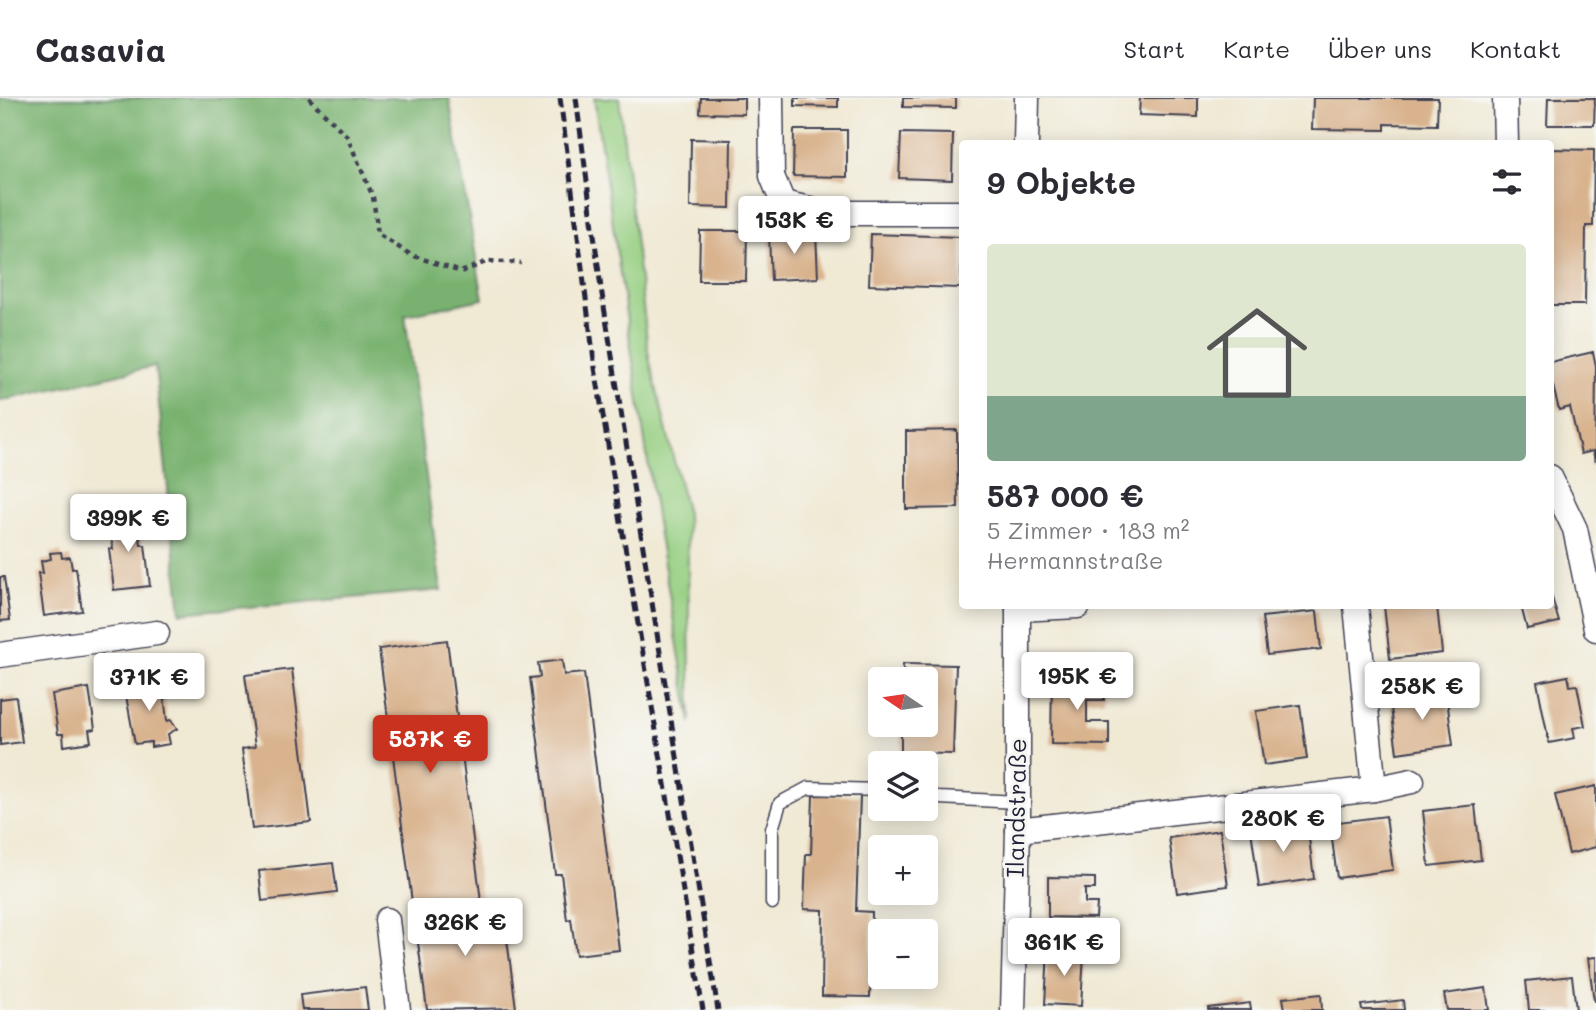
<!DOCTYPE html>
<html lang="de">
<meta charset="utf-8">
<style>
body{margin:0;font-family:Mali,sans-serif;background:#f7f7f7;color:#2b2b33;height:100vh;display:flex;flex-direction:column;font-size:26px;white-space:nowrap}
*{box-sizing:border-box;margin:0}
p{font-size:23px;color:#7c7c81}
.icon{flex:none;width:38px;height:38px;fill:none;stroke:currentColor;stroke-width:2;stroke-linecap:round;stroke-linejoin:round}
.map{position:relative;flex:1;overflow:hidden}
.drawer{position:absolute;left:959px;top:42px;width:595px;height:469px;display:flex;flex-direction:column;background:#fff;border-radius:7px;box-shadow:0 4px 18px #0003}
.drawer>*{flex:none}
.needle{width:46px;rotate:283deg}
.buttons{position:absolute;left:868px;top:569px;display:grid;gap:14px}
.buttons a{display:grid;place-items:center;width:70px;height:70px;border-radius:7px;background:#fff;box-shadow:0 4px 18px #0003;font-size:35px}
.price{position:absolute;translate:-50% -60px;padding:0 16px;border-radius:7px;background:#fff;color:#222;font-size:23px;line-height:46px;filter:drop-shadow(0 2px 4px #0008)}
.price::after{content:'';position:absolute;left:50%;top:42px;width:21px;height:16px;margin-left:-10px;background:inherit;clip-path:polygon(0 0,100% 0,50% 100%)}
.price.selected{background:#c8321e;color:#fff}
ul{padding:0;list-style:none}
li{display:grid;align-content:center;gap:14px;height:371px;padding:0 28px}
li span{display:grid;place-items:center;height:217px;border-radius:7px;color:#555}
li>.icon{margin-inline-start:auto}
span .icon{width:126px;height:126px;fill:#fffc;stroke-width:1}
li b{font-size:30px}
h2{display:flex;justify-content:space-between;align-items:center;height:84px;padding:0 28px;font-size:30px}
header{display:flex;align-items:center;gap:42px;box-sizing:border-box;height:98px;padding:0 35px;background:#fff;border-bottom:2px solid #e1e1e2}
header strong{font-size:33px}
nav{display:flex;gap:38px;margin-inline-start:auto;font-size:24px}
.map>svg:first-child{display:block}
.green{fill:#97cf82;stroke:#5c785e;stroke-width:2}
.forest{fill:#79b270;stroke:#4e6a56;stroke-width:2}
.building{fill:#d9b38e}
.lines{fill:none;stroke-linecap:round;stroke-linejoin:round}
.service-casing{stroke:#414052;stroke-width:15}
.minor-casing{stroke:#414052;stroke-width:27}
.path{stroke:#414052;stroke-width:4.5;stroke-dasharray:5 5;stroke-linecap:butt}
.service{stroke:#fff;stroke-width:12}
.minor{stroke:#fff;stroke-width:24}
.rail{stroke:#22223b;stroke-width:5;stroke-dasharray:10 5;stroke-linecap:butt}
.labels{text-anchor:middle;stroke-width:6;stroke-linejoin:round;paint-order:stroke}
.street-label{font-size:24px;fill:#22223b;stroke:#f6f6f2}
</style>
<header>
<strong>Casavia</strong>
<nav><a>Start</a><a>Karte</a><a>Über uns</a><a>Kontakt</a></nav>
</header>
<div class="map">
<svg width="1596" height="912" viewBox="0 0 1596 912">
<rect width="100%" height="100%" fill="#f6f6f2"/>
<filter id="ink" filterUnits="userSpaceOnUse"><feTurbulence type="fractalNoise" baseFrequency=".0143" numOctaves="2"/><feDisplacementMap in="SourceGraphic" scale="14" xChannelSelector="R" yChannelSelector="G"/><feConvolveMatrix kernelMatrix="1 2 1 2 8 2 1 2 1" color-interpolation-filters="sRGB"/></filter>
<filter id="wash" filterUnits="userSpaceOnUse"><feTurbulence type="fractalNoise" baseFrequency=".00686" numOctaves="4" result="noise"/><feDisplacementMap in="SourceGraphic" scale="28" xChannelSelector="R" yChannelSelector="G"/><feGaussianBlur stdDeviation="1.57" result="paint"/><feColorMatrix in="noise" values="0 0 0 0 0 0 0 0 0 0 0 0 0 0 0 0 0 1.4 0 .05"/><feComposite in="paint" operator="in"/></filter>
<g filter="url(#wash)">
<rect width="100%" height="100%" fill="#f0e9d4"/>
<path class="green" d="M594,0H619L649,260L687,416L691,625L657,425Z"/>
<path class="forest" d="M0,0H449L483,201L405,217L441,492L181,515L155,268L0,303Z"/>
<g id="blocks">
<g class="building">
<path d="M701,0H744V16L700,15Z"/>
<path d="M795,0H838V9L795,8Z"/>
<path d="M903,0H956V10L903,9Z"/>
<path d="M1140,0H1198V19L1139,17Z"/>
<path d="M1313,0H1438L1437,27L1385,26V32L1312,31Z"/>
<path d="M1548,0H1595L1594,27H1547Z"/>
<path d="M794,32H847V79L793,78Z"/>
<path d="M901,35L953,36L952,82L899,80Z"/>
<path d="M691,41L731,42L730,110L690,109Z"/>
<path d="M1550,51L1594,52L1593,128H1586L1585,207H1550Z"/>
<path d="M700,133H747L746,183H699Z"/>
<path d="M816,134L818,180L771,182L769,137Z"/>
<path d="M871,136L962,139L961,190L869,187Z"/>
<path d="M1593,254L1596,268L1595,364L1593,353L1581,356L1570,309L1559,312L1550,276V264Z"/>
<path d="M957,332L958,410L906,411V333Z"/>
<path d="M137,416L141,447H145L150,488L114,492L109,451H113L109,420Z"/>
<path d="M61,454L62,460L70,459L72,471L76,470L82,513L44,518L38,475H43L41,463L51,461L50,455Z"/>
<path d="M0,479H4L10,522L0,523Z"/>
<path d="M1550,493L1559,524L1527,531L1521,508H1550Z"/>
<path d="M1384,508H1437L1442,555L1390,561Z"/>
<path d="M1317,513L1321,551L1267,557L1262,519Z"/>
<path d="M447,542L481,803L413,812L379,551Z"/>
<path d="M562,562L564,577L584,575L619,852L576,857L571,821L567,822L561,776H555L530,580L540,579L538,565Z"/>
<path d="M903,566L956,567L953,656L901,655V626H926V581H903Z"/>
<path d="M292,571L311,724L252,731L242,651L255,649L245,577Z"/>
<path d="M1568,578L1570,588L1577,587L1585,628L1573,630L1575,640L1549,645L1537,584Z"/>
<path d="M1052,580H1104V602H1087V624H1109V647L1051,646Z"/>
<path d="M162,581L167,623L171,622L177,631L168,636L170,646L151,649V644L135,646L124,587Z"/>
<path d="M89,590L95,631L89,632L91,644L64,648L63,636H58L52,596Z"/>
<path d="M1446,594L1453,647L1397,655L1390,602Z"/>
<path d="M16,599L22,644L0,647V601Z"/>
<path d="M1300,607L1307,661L1264,667L1256,613Z"/>
<path d="M1596,688V749L1569,756L1555,697Z"/>
<path d="M813,697L860,698L856,813L872,814L870,899L822,898L823,812L804,811L806,756H811Z"/>
<path d="M1475,707L1481,762L1429,768L1423,713Z"/>
<path d="M1386,718L1393,772L1337,780L1330,725Z"/>
<path d="M1307,724L1314,781L1259,789L1251,732Z"/>
<path d="M1220,732L1228,788L1177,795L1169,740Z"/>
<path d="M333,765L337,794L262,803L259,773Z"/>
<path d="M1048,779L1095,780V791H1085V805H1097L1096,820L1048,819Z"/>
<path d="M502,803L516,910L427,912L414,815Z"/>
<path d="M1048,853L1084,855L1081,908L1045,906Z"/>
<path d="M1596,859V903H1594L1588,860Z"/>
<path d="M1572,878L1576,912H1529L1526,883Z"/>
<path d="M365,889L368,912H302L300,897Z"/>
<path d="M1486,890L1489,912H1447L1444,896Z"/>
<path d="M1321,896L1322,912H1285L1283,900Z"/>
<path d="M1403,902L1404,912H1362L1361,907Z"/>
<path d="M1250,905L1251,912H1208V910Z"/>
</g>
</g>
</g>
<g filter="url(#ink)">
<use href="#blocks" fill-opacity="0" stroke="#414052" stroke-width="2"/>
<g class="lines">
<defs>
<g id="service">
<path d="M926,694L939,700L1018,704"/>
<path d="M772,805V731L780,705L808,690L880,692"/>
</g>
<g id="minor">
<path d="M771,0L772,78L783,105L827,115H962"/>
<path d="M1505,0L1506,46"/>
<path d="M1026,46L1027,0"/>
<path d="M1550,379L1575,431L1596,531"/>
<path d="M1356,508L1374,691"/>
<path d="M1018,511L1078,508"/>
<path d="M0,557L157,535"/>
<path d="M1018,732L1374,691L1412,683"/>
<path d="M387,822L398,912"/>
<path d="M1013,912L1018,732V508"/>
</g>
</defs>
<use href="#service" class="service-casing"/>
<use href="#minor" class="minor-casing"/>
<path class="path" d="M309,0L347,38L373,99L378,136L411,157L461,174L488,163L521,165"/>
<use href="#service" class="service"/>
<use href="#minor" class="minor"/>
<g class="rail">
<path d="M560,0L595,270L703,912"/>
<path d="M576,0L601,190L718,912"/>
</g>
</g>
</g>
<g class="labels">
<g class="street-label">
<text transform="translate(1017 710) rotate(-89)" y="8">Ilandstraße</text>
</g>
</g>
</svg>
<div class="buttons">
<a><svg class="needle" viewBox="-14 -14 28 28"><path d="M0-13l5 13h-10z" fill="#e53935"/><path d="M0 13l5-13h-10z" fill="#7c7c81"/></svg></a>
<a><svg class="icon" aria-label="layers" viewBox="0 0 24 24"><path d="M12 4l9 5-9 5-9-5zM3 14l9 5 9-5"/></svg></a>
<a>+</a>
<a>−</a>
</div>
<b class="price" style="left:794px;top:158px">153K €</b>
<b class="price" style="left:128px;top:456px">399K €</b>
<b class="price" style="left:1077px;top:614px">195K €</b>
<b class="price" style="left:149px;top:615px">371K €</b>
<b class="price" style="left:1422px;top:624px">258K €</b>
<b class="price selected" style="left:430px;top:677px">587K €</b>
<b class="price" style="left:1283px;top:756px">280K €</b>
<b class="price" style="left:465px;top:860px">326K €</b>
<b class="price" style="left:1064px;top:880px">361K €</b>
<section class="drawer">
<h2>9 Objekte<svg class="icon" aria-label="filters" viewBox="0 0 24 24"><path d="M4 7h16M4 17h16"/><circle cx="9" cy="7" r="2"/><circle cx="15" cy="17" r="2"/></svg></h2>
<ul>
<li><span style="background:linear-gradient(#dfe7d0 70%,#7fa58c 0)"><svg class="icon" aria-label="home" viewBox="0 0 24 24"><path d="M3 11l9-7 9 7M6 9v11h12V9"/></svg></span><div><b>587 000 €</b><p>5 Zimmer · 183 m²</p><p>Hermannstraße</p></div></li>
</ul>
</section>
</div>
